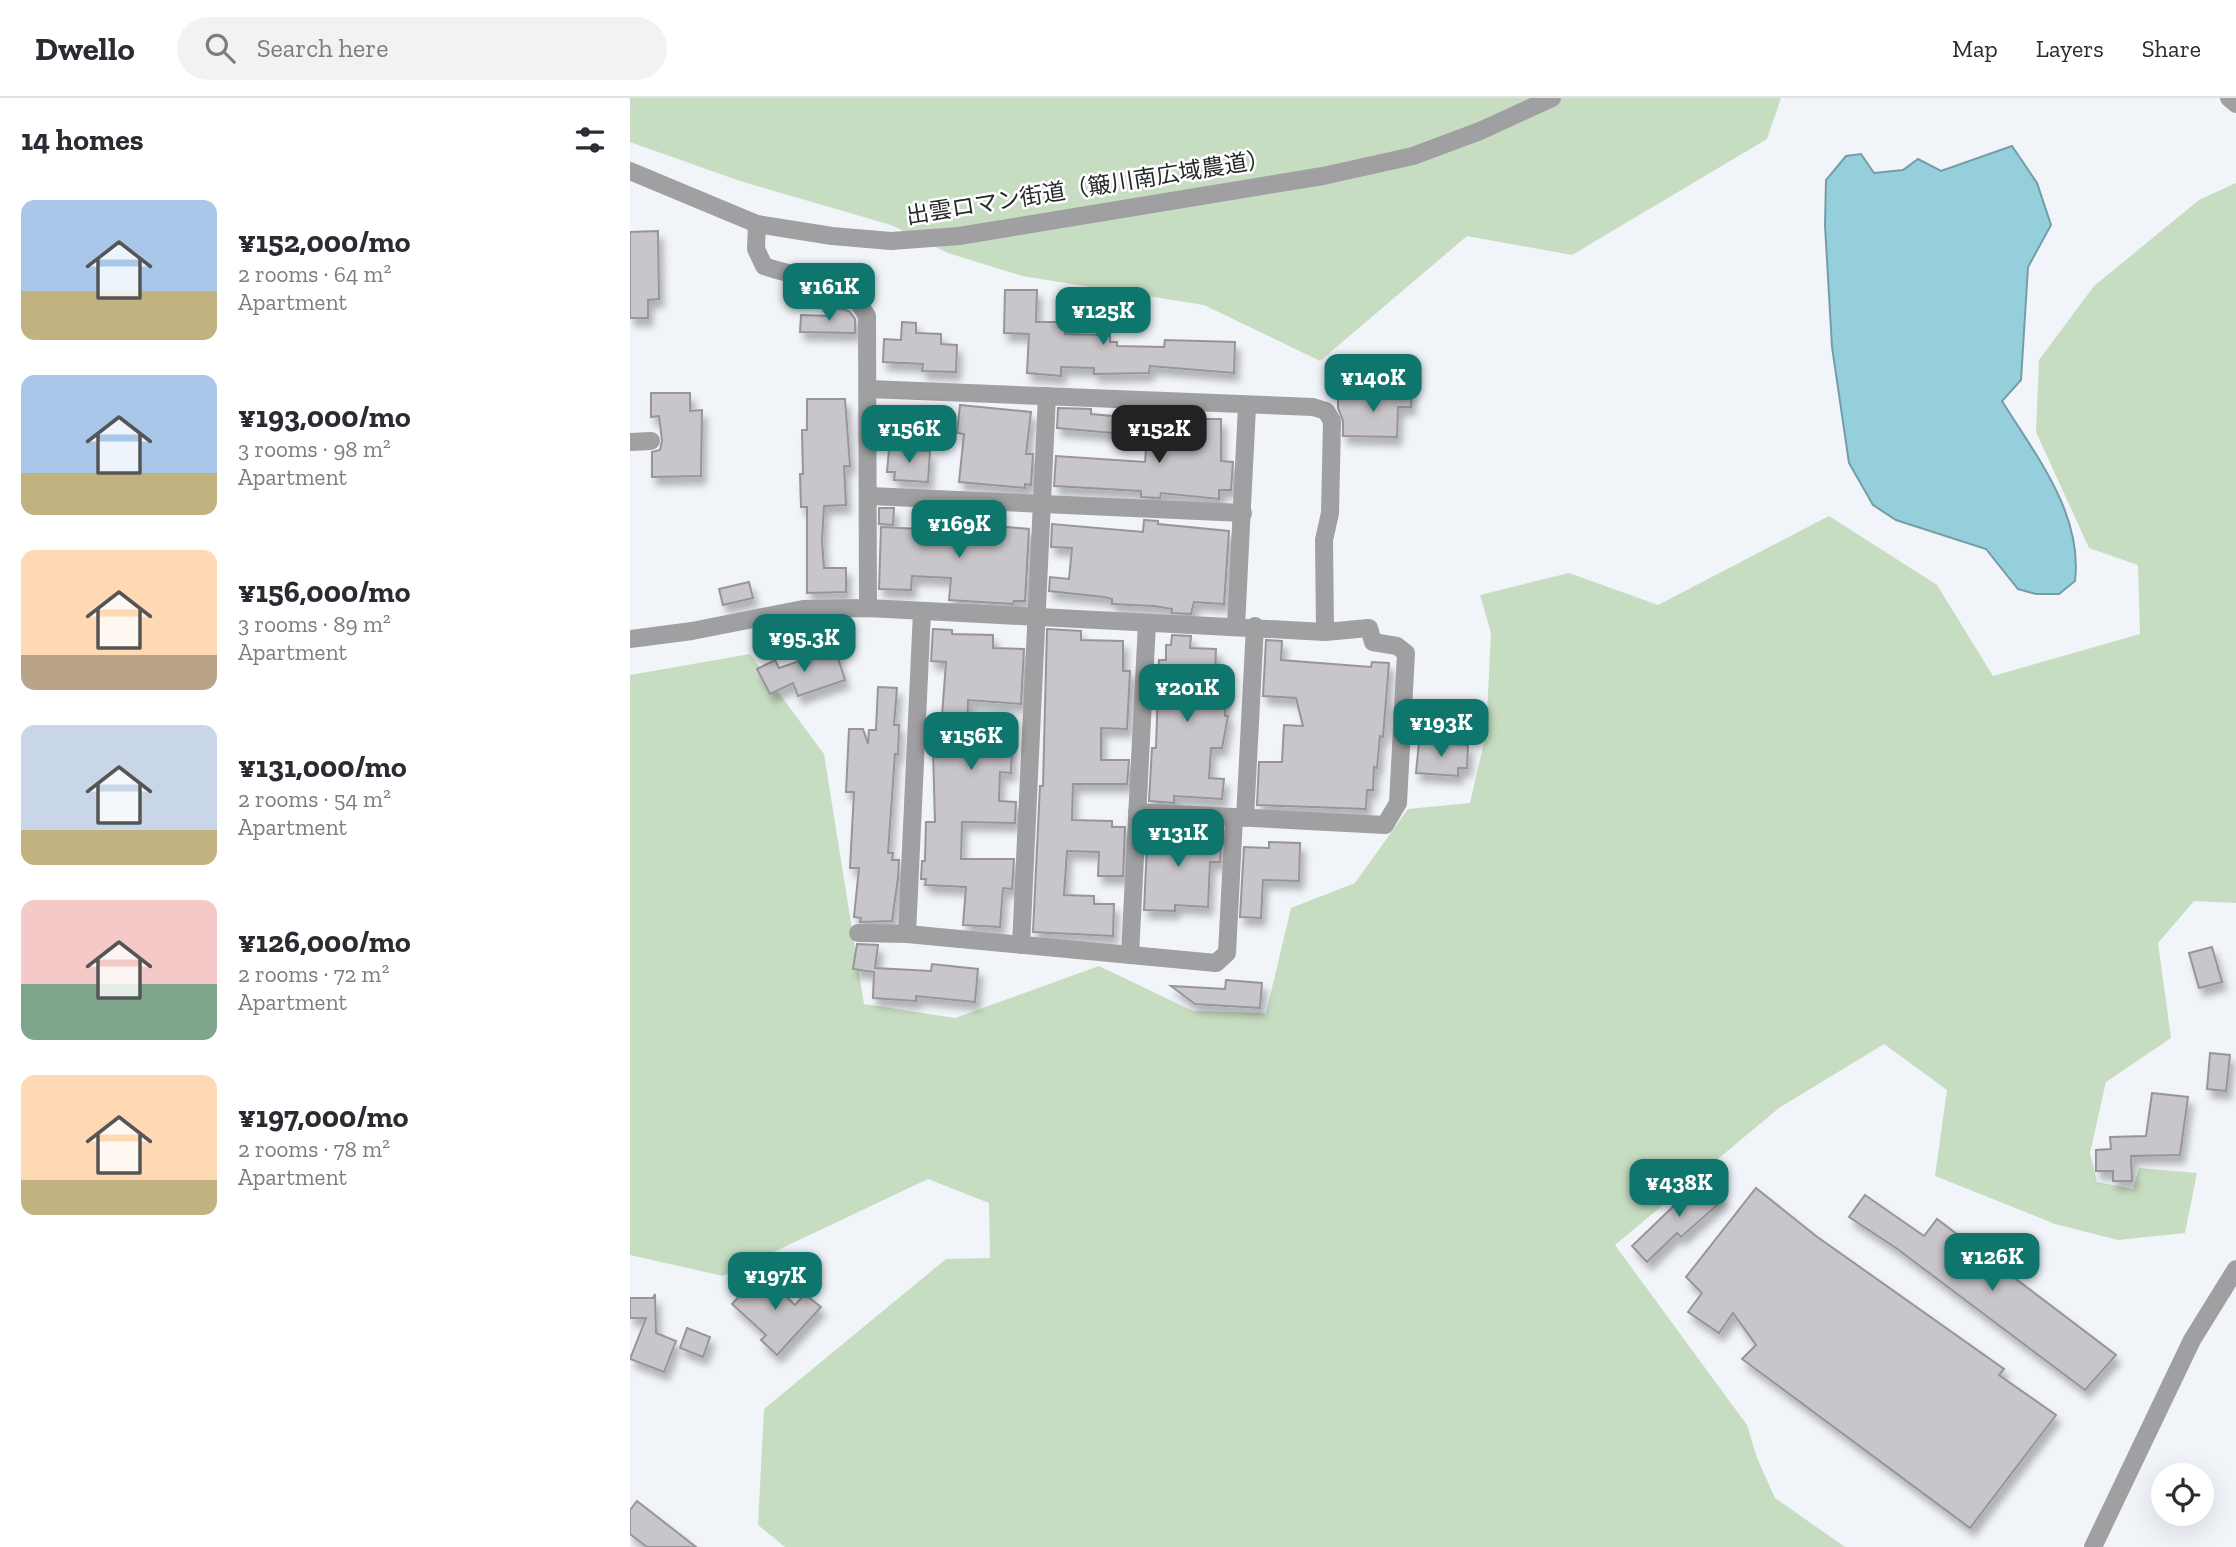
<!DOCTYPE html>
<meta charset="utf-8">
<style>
body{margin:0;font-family:"Zilla Slab","Noto Sans JP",serif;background:#f2f2f3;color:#2b2b33;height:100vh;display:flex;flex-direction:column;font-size:26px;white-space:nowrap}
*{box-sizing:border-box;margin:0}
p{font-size:23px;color:#7c7c81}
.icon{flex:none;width:38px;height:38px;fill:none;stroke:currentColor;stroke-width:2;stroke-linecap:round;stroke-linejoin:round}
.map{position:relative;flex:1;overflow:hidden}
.sheet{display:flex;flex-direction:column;background:#fff;width:630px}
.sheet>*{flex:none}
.buttons{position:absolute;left:1521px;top:1365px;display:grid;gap:14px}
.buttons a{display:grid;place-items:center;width:63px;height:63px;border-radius:50%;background:#fff;box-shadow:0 7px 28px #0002;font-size:35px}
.price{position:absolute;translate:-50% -60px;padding:0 16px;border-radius:14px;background:#0f766e;color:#fff;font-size:23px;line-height:46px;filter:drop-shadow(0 2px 4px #0008)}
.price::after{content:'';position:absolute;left:50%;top:42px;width:21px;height:16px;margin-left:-10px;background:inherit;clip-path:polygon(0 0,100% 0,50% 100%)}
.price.on{background:#222;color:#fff}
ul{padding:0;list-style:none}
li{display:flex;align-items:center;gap:21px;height:175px;padding:0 21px}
li span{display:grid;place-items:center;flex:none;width:196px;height:140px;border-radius:14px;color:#555}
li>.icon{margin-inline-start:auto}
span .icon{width:84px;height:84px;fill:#fffc;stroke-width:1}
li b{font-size:30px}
h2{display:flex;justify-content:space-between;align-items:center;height:84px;padding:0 21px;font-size:30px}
header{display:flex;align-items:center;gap:42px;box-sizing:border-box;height:98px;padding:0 35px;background:#fff;border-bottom:2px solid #e1e1e2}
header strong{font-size:33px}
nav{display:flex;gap:38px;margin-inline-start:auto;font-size:24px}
.search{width:490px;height:63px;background:#f2f2f3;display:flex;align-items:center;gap:18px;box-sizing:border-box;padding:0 24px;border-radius:38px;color:#7c7c81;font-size:26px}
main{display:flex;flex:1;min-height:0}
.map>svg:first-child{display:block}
.green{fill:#c7ddc2}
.water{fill:#95cfdc;stroke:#749da7;stroke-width:2}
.building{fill:#c9c6cb;stroke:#98959a;stroke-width:2;filter:url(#shadow)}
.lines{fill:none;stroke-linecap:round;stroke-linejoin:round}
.minor{stroke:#a09fa1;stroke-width:18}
.tertiary{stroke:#a09fa1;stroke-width:18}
.labels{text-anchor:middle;stroke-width:5;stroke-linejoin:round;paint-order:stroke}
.street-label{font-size:23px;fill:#28292a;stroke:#fff}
</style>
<header>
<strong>Dwello</strong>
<div class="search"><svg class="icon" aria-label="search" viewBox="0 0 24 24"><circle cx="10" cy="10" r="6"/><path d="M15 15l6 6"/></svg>Search here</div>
<nav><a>Map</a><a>Layers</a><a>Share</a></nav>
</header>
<main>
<section class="sheet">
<h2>14 homes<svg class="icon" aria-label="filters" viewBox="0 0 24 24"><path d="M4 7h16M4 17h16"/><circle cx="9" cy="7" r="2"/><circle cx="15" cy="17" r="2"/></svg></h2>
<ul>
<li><span style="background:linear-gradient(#a9c7e8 65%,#c2b280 0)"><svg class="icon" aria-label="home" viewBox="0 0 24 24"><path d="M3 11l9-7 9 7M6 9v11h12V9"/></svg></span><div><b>¥152,000/mo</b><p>2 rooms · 64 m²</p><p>Apartment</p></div></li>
<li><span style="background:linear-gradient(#a9c7e8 70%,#c2b280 0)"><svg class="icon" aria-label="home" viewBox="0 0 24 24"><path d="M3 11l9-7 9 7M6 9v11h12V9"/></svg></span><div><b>¥193,000/mo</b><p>3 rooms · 98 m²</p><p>Apartment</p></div></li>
<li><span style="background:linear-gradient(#ffd9b3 75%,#b9a48a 0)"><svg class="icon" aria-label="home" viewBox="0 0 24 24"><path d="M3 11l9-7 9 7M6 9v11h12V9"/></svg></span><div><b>¥156,000/mo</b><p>3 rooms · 89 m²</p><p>Apartment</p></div></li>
<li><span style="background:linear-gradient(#c9d6e8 75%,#c2b280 0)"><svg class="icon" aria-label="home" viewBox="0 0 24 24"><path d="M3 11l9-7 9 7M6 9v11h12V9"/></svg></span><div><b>¥131,000/mo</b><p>2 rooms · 54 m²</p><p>Apartment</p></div></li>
<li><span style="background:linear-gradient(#f6c9c9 60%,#7fa58c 0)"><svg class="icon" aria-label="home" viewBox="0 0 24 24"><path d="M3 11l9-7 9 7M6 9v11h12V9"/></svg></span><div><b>¥126,000/mo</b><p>2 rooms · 72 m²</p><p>Apartment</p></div></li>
<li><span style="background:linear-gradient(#ffd9b3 75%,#c2b280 0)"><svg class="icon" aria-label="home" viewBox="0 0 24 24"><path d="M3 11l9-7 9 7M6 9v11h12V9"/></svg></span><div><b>¥197,000/mo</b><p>2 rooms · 78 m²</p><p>Apartment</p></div></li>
</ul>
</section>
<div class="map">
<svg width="1606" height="1449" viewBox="0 0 1606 1449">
<defs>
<filter id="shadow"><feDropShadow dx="4.5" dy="8" stdDeviation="3.5" flood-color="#0004"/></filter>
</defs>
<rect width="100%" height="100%" fill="#f1f4f9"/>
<g class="green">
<path d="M0,0H1151L1137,41L942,157L837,138L690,263L574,207L392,178L318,155L261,127L110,83L0,44Z"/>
<path d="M1606,85V805L1564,803L1528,845L1541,940L1476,984L1460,1055L1467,1084L1503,1091L1509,1070L1567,1075L1555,1135L1488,1142L1425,1126L1305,1078L1317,992L1254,946L1149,1010L985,1147L1117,1327L1127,1360L1145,1400L1215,1449H155L128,1427L134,1311L316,1161L360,1160L359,1105L298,1081L93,1178L0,1157V577L120,556L194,656L234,906L325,920L469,868L563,913L636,915L661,810L725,785L778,711L840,705L856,636L861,535L850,497L939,475L1028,507L1199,418L1307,487L1363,578L1510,536L1508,467L1459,450L1406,334L1409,262L1464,188L1569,102Z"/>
</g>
<path class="water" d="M1382,48L1407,85L1421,127L1398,169L1391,282L1372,303C1406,358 1453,416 1445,483L1429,496H1406L1388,491L1356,451L1266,422L1243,407L1219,365L1202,249L1195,127L1196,82L1216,58L1231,56L1244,75L1273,72L1288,61L1311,73Z"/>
<g class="building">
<path d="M28,133L29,201L18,202V220H0V134Z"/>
<path d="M375,192H407L406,224H435V236L480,237V244H487V248L534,249L535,242L605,244L604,275L520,268L519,275L464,276V270L431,269V278L397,275L399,236L374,235Z"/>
<path d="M202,209L219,213L225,221V235L170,234L171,217L201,218Z"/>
<path d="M272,224L286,225V235L311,236V246L327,247L326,274L292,273L293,266L253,264L254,241L271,242Z"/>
<path d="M754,292H781V309H768L767,339L713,338V323L708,310V300L754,301Z"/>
<path d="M21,295H60V313L72,312L71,378L22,379V354L30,352L32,343L29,318L21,319Z"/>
<path d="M177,301H215L220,368H214L216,407L194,408L192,443L194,470H216V494L177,495V409H171L170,376H173L172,332H177Z"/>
<path d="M330,307L401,314L396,356H403L401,387L395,386V390L329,384L334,336L327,335Z"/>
<path d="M428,310L461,311V316L506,320L505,337L427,330Z"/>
<path d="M561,321H591V363L603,364L601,392H589V401L531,395L530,400L511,399V393L424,388L426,358L515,364L518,327L561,325Z"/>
<path d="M259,351L300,353L298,384L264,382L265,374H257Z"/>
<path d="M249,410H264L263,427L249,426Z"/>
<path d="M514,422L528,423V426L599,433L594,506L564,504L561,516L542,515V511L524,508L482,506V501L474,499L419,493L420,479L439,481L442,450L421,449L422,426L513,434Z"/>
<path d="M310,423L399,431L395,503H384L383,506L319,502L321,480L282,478L281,492L249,491L251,429L310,432Z"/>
<path d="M119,484L123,500L93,507L89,491Z"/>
<path d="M303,531L322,532V536L363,537V550L394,551L391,606L338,602L337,644L382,646L381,675L370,674L369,703L386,704L385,725L332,724L331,761H384L382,791L373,790L370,829L333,827L336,789L295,787L296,781H291L292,763H295L296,724H305L303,652H306V618H312L316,564L301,563Z"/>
<path d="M417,531L451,533V542L493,543V573H500L497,631L471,630V662H499L497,686H443L442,722L482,723V729H495L493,778H468L469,754L437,753L434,797L464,798V806H484L483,838L403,834L410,688H413Z"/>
<path d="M542,537L561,538L560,550L586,551L585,576L587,584L596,585L595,618H598L592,650H581L579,680L594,681L592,701L544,698V705L519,703L522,650H526L529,562H536V547H541Z"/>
<path d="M636,542L652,543L651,562L741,569L742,564L759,565L753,639L750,638L747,670L744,669L743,692H737L736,711L627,707L629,664H652L654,627L673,628L666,600L633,598Z"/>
<path d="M205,551L215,582L168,598L163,585L140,596L127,571L145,562L149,570Z"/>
<path d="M248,589L267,590L264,627H269L268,656H265L258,755H263L262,762H269L268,780L262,823L230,824L231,820L224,819L229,770H220L224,694H216L219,631H233L238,646L239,632H246Z"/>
<path d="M789,644L838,647L837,670H828V678L786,675Z"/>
<path d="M518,726L532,727V736L587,737V748L591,749L590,764H580L578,809L545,807V813L514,812Z"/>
<path d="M639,744L670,745L669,783L633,782L631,820L610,819L614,749L639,750Z"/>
<path d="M227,846L248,847L245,870L301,873L302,866L348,871L345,904L286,898V903L243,900L244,874L223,871Z"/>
<path d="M1582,849L1592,884L1569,890L1559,855Z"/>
<path d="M596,882L632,885L630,910L565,906L541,888L595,891Z"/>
<path d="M1580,955L1600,957L1596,993L1577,991Z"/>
<path d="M1522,995L1558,999L1550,1057L1501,1058L1502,1083H1483V1073H1466V1052L1481,1051L1480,1039L1516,1038Z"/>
<path d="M1074,1079L1094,1101L1051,1139L1047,1135L1017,1164L1002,1148Z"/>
<path d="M1126,1090L1186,1138L1374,1271L1369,1277L1426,1317L1340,1430L1112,1261L1126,1247L1103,1215L1089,1235L1058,1214L1072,1195L1056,1179Z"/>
<path d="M1235,1097L1294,1138L1307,1121L1486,1257L1455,1292L1266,1150L1219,1119Z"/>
<path d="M131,1175L165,1207L175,1196L191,1209L147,1257L131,1242L136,1237L102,1206Z"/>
<path d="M25,1196L26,1235L46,1243L34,1274L0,1261L16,1220H0V1200H23Z"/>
<path d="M57,1230L80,1239L73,1259L50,1250Z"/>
<path d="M7,1403L66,1449H17L0,1436V1412Z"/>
</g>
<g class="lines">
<g class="minor">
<path d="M1599,0L1606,6"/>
<path d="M127,126L126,151L134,168C174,183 215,178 237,218L238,510"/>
<path d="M239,291L683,309L696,313L702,323L700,415L694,442L695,534"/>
<path d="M0,344L21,343"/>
<path d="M240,398L613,415"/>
<path d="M606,528L617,308"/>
<path d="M0,541L62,533L173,511L238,510L695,534L739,530L743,544L767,548L776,555L768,705L755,727L507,714"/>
<path d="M615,720L625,528"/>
<path d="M228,835L277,836L586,865L597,855L604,720"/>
<path d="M277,836L292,514"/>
<path d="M391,847L417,298"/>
<path d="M500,857L517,525"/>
<path d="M1463,1449L1562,1242L1606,1171"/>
</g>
<path class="tertiary" d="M0,73L127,126L202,138L261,143L329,138L693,78L783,58L850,33L922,0"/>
</g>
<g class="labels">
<g class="street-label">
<text transform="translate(458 89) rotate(-9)" y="8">出雲ロマン街道（簸川南広域農道）</text>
</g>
</g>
</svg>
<div class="buttons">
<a><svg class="icon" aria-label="locate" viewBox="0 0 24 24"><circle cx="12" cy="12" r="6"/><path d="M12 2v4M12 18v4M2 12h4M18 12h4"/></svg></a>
</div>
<b class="price" style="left:199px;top:225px">¥161K</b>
<b class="price" style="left:473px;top:249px">¥125K</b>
<b class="price" style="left:743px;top:316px">¥140K</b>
<b class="price" style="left:279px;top:367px">¥156K</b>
<b class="price on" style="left:529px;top:367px">¥152K</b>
<b class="price" style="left:329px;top:462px">¥169K</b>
<b class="price" style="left:174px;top:576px">¥95.3K</b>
<b class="price" style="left:557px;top:626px">¥201K</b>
<b class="price" style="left:811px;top:661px">¥193K</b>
<b class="price" style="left:341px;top:674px">¥156K</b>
<b class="price" style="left:548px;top:771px">¥131K</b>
<b class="price" style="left:1049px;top:1121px">¥438K</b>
<b class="price" style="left:1362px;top:1195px">¥126K</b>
<b class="price" style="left:145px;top:1214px">¥197K</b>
</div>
</main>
